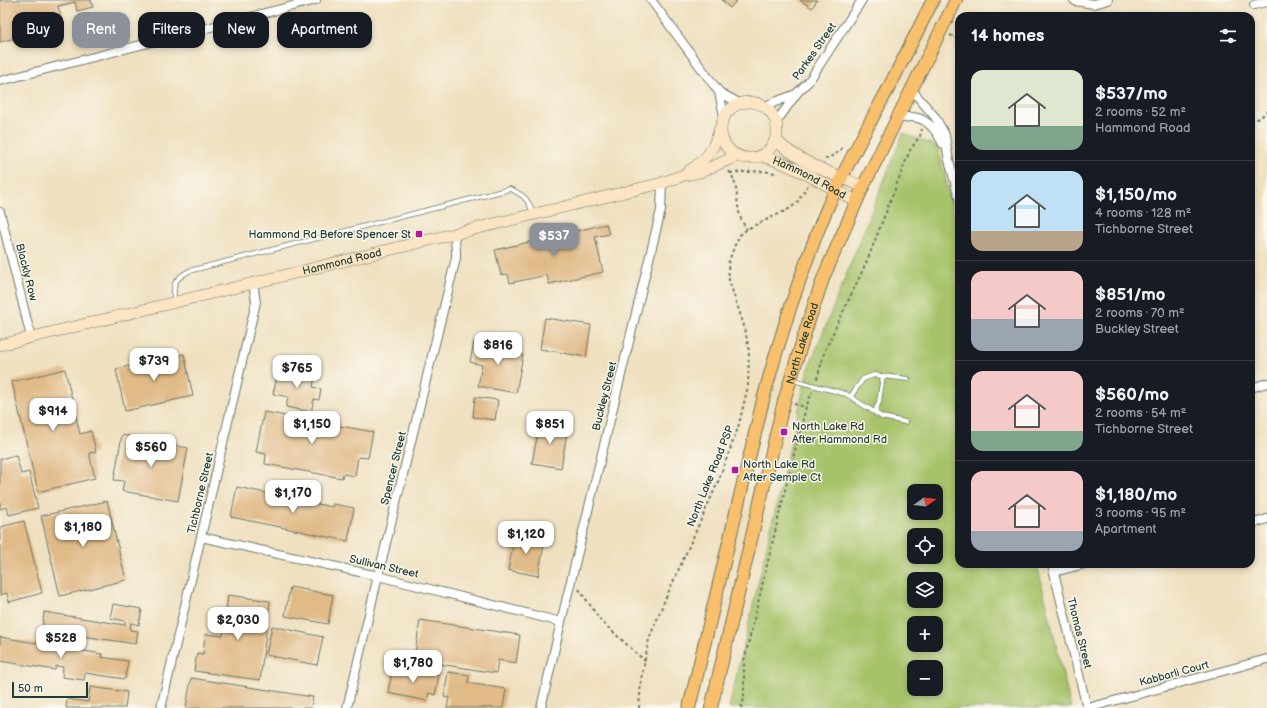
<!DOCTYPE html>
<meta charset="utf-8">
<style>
body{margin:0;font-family:"Balsamiq Sans",sans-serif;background:#242831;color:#f1f3f6;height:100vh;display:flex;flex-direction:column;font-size:15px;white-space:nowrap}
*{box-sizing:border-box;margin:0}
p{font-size:13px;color:#9ea1a6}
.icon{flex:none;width:22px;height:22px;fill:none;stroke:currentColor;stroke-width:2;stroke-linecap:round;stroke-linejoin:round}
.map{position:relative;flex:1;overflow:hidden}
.details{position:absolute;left:955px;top:12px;width:300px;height:556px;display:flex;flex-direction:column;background:#171b24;border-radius:12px;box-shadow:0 2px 6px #0003}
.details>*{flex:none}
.banner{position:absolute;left:12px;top:12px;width:380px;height:36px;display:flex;gap:8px}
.needle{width:26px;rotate:76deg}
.tools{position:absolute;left:907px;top:484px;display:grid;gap:8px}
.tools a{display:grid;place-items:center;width:36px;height:36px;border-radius:8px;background:#171b24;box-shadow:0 2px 6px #0003;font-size:20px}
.scale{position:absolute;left:12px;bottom:10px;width:76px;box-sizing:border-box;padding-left:4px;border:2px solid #1f3d34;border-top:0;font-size:11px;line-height:14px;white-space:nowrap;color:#1f3d34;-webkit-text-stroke:3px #fbf7ec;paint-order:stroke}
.price{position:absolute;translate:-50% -34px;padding:0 9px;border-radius:8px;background:#fff;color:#222;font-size:13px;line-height:26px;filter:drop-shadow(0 1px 2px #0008)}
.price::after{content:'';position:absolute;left:50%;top:24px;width:12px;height:9px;margin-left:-6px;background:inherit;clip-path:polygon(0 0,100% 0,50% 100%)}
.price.current{background:#8c9099;color:#fff}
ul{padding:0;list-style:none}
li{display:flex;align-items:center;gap:12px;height:100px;padding:0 16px}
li+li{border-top:1px solid #363941}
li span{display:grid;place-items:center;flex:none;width:112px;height:80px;border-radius:12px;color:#555}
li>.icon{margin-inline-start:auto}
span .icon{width:48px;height:48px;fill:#fffc;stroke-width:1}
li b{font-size:17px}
h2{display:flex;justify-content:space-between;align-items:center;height:48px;padding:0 16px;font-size:17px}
.tag{padding:0 14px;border-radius:12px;background:#171b24;box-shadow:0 2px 6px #0003;font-size:14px;line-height:36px}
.tag.current{background:#8c9099;color:#fff}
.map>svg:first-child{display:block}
.green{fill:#a7c36a;stroke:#63804f;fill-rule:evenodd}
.building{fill:#e0ba87}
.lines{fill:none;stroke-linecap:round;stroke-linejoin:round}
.service-casing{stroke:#687665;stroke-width:5.5}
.minor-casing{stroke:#687665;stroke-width:10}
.secondary-casing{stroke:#687665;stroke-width:12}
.primary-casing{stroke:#687665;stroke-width:14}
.path{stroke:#687665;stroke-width:2;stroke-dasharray:3 3;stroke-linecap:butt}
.service{stroke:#fff;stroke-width:4}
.minor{stroke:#fff;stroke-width:8}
.secondary{stroke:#fce5c4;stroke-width:11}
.primary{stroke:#f8bf6c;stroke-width:12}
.poi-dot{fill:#b5179e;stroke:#fbf7ec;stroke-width:1.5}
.labels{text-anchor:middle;stroke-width:3;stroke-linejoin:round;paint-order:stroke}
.street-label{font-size:11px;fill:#1f3d34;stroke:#fbf7ec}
.poi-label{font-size:11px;fill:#1f3d34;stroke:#fbf7ec;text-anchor:start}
</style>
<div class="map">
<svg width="1267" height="708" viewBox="0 0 1267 708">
<rect width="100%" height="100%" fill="#fbf7ec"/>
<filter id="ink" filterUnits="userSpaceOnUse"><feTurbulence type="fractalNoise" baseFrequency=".025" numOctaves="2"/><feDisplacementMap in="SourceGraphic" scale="8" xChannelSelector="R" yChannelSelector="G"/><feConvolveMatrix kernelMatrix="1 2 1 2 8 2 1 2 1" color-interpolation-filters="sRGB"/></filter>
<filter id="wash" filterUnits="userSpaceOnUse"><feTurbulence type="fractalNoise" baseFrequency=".012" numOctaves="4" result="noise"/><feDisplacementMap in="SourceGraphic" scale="16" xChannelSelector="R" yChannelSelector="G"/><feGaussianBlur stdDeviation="0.9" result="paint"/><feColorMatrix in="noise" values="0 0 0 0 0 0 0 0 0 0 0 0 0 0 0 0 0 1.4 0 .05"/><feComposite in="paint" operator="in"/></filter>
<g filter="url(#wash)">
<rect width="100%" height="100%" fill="#efe0c0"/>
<path class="green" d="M903,133L938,147L959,237V564H1037L1071,708H729L808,370ZM914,491H936V513H914ZM914,535H936V557H914ZM914,579H936V601H914ZM914,623H936V645H914ZM914,667H936V689H914Z"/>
<g id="blocks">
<g class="building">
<path d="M0,0H91L93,7L77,11L75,2L58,6L63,26L0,42Z"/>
<path d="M722,0H737L730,8Z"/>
<path d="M800,0H817L812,8Z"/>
<path d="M606,224L609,234L595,237L603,272L549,284L547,275L510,283L508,274L501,275L495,250Z"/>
<path d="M545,318L591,325L586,357L540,349Z"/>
<path d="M493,341L520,347L519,354L523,355L516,393L478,386L482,365L470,362L474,342L492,346Z"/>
<path d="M184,354L193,396L125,411L116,369Z"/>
<path d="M279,368L315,376L313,387L321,389L319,400L314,399L311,412L286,407L288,397L273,394Z"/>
<path d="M65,369L80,434L91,431L96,452L89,453L95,478L38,492L12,382Z"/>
<path d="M475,397L498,400L495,420L473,417Z"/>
<path d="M264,412L373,432L368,458L358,457L355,476L343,474L342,478L265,464L266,454L256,452Z"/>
<path d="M540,421L568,427L561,468L532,463Z"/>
<path d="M122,435L188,448L178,501L122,491L124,481L114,480Z"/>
<path d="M16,455L21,474L29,472L38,508L9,515L7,507L0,509V459Z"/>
<path d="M237,487L332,507L333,504L354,508L348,541L231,517Z"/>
<path d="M107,501L126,580L60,596L41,516Z"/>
<path d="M24,521L42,593L9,602L7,593L0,595V527Z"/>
<path d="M516,532L538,537L537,544L544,545L538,576L508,570Z"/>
<path d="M290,587L333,595L328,624L285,616Z"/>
<path d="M228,595L270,601L260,680L194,671L197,653L203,654L205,634L223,636Z"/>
<path d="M113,604L142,609L139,625L131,623L130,630L138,631L136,644L42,630L44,612L125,625V621L110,618Z"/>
<path d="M420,620L520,635L516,663L498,660L496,673L414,660Z"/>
<path d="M272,626L323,637L317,665L266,655Z"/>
<path d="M0,637L102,654L101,657L128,661L125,679L85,673L84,680L62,677L63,667L56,666L55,670L0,661Z"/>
<path d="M393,666L439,675L435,695L429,693L427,701L388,693Z"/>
<path d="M448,672L469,675L468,683L506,689L503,708H447L449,698L444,697Z"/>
<path d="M191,678L313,697L311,708H186Z"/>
<path d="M90,687L127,692L125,708H66L67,699L88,702Z"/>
</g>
</g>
</g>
<g filter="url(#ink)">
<use href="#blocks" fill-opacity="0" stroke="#687665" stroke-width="1"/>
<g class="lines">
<defs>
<g id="service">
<path d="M174,302C173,284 173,280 189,271L510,189C524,195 528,199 533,213"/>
<path d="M793,380L846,394L882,417L905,422"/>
<path d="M851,396L863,379L874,375L908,379"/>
<path d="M875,412L879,402L883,376"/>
</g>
<g id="minor">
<path d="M651,0L719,92L739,103"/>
<path d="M1074,0L1075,1L1094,4L1108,0"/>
<path d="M1254,5L1267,2"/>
<path d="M0,81L316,0"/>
<path d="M911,89L935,117L945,135L948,156L959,198"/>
<path d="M719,92L724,116"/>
<path d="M765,106L796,94"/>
<path d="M896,120C919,111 933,123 943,144"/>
<path d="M777,121L797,93L809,81L862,0"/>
<path d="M0,212L31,337"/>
<path d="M1251,388L1267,383"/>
<path d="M1251,524L1267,519"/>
<path d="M201,537L378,576L561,622"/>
<path d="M1052,564L1087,708"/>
<path d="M1054,572L1085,564"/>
<path d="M161,708L256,302L253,283"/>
<path d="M347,708L378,576L456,258V250L454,233"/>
<path d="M541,708L561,622L661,210L662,183"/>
<path d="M1088,708L1267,659"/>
</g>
<g id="secondary">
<circle cx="749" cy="130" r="28"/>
<path d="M776,140C797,162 835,174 863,187"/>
<path id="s1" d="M761,156C795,165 825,185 856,201"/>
<path d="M689,171C707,159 714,149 720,128"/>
<path id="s2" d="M0,345L662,183L684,175L700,172L737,156"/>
</g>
<g id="primary">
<path d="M689,708L764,396C781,333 801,271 826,211C844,169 866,130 888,89C903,60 918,30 933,0"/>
<path id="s3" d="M711,708L784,401L808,323L824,276L863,187L956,0"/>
</g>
</defs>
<use href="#service" class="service-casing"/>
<use href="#minor" class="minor-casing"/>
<use href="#secondary" class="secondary-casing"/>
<use href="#primary" class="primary-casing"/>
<g class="path">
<path d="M950,35L956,38"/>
<path d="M1251,122L1261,117L1267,111"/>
<path d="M957,150L959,157"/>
<path d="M825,159C833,156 838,153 844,146"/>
<path d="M729,171C742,188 732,211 747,229"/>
<path d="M730,173L763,171L775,173"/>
<path d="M817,379L825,350L867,261L910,150L920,136L922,129"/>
<path d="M794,404L806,407"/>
<path d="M579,589L601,621L645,661"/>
<path d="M639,708L641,680L649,639L664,602L718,482L738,428L748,386L749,351L745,329L729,280L728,264L734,247L740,235L747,229L787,210L796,204L808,185"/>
<path d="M741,708L744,699V661L788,478L806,407L812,392"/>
</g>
<use href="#service" class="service"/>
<use href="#minor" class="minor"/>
<use href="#secondary" class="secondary"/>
<use href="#primary" class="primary"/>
</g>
</g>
<g class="poi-dot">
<rect x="415" y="230" width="8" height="8" rx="2"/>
<rect x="780" y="428" width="8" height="8" rx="2"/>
<rect x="731" y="466" width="8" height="8" rx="2"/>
</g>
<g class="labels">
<g class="street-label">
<text transform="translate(814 51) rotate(-55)" y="4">Parkes Street</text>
<text dy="4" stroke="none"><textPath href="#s1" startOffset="53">Hammond Road</textPath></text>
<text dy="4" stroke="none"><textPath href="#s2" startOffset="352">Hammond Road</textPath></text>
<text transform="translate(27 272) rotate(76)" y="4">Blackly Row</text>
<text dy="4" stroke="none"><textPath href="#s3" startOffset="376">North Lake Road</textPath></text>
<text transform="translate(604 396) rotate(-76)" y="4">Buckley Street</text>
<text transform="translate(393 468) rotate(-76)" y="4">Spencer Street</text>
<text transform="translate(710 476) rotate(-68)" y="4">North Lake Road PSP</text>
<text transform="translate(200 493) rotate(-77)" y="4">Tichborne Street</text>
<text transform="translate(384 566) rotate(13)" y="4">Sullivan Street</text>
<text transform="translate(1080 633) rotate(76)" y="4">Thomas Street</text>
<text transform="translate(1174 673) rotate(-15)" y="4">Kabbarli Court</text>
</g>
<g class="poi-label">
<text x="411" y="238" text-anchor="end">Hammond Rd Before Spencer St</text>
<text x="792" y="430">North Lake Rd<tspan x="792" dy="13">After Hammond Rd</tspan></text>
<text x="743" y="468">North Lake Rd<tspan x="743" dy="13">After Semple Ct</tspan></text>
</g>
</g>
</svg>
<div class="tools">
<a><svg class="needle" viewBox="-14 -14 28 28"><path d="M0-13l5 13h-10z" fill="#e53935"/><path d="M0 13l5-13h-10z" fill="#9ea1a6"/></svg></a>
<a><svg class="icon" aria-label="locate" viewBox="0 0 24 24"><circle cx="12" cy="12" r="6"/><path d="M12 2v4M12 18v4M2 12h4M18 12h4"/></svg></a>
<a><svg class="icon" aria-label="layers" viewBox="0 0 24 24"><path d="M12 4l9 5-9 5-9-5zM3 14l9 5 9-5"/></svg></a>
<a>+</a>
<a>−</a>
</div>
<div class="scale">50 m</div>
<b class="price current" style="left:554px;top:257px">$537</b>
<b class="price" style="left:498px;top:366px">$816</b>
<b class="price" style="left:154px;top:382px">$739</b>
<b class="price" style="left:297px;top:389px">$765</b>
<b class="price" style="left:53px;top:432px">$914</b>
<b class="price" style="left:312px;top:445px">$1,150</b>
<b class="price" style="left:550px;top:445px">$851</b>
<b class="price" style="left:151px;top:468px">$560</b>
<b class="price" style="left:293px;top:514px">$1,170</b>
<b class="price" style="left:83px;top:548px">$1,180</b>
<b class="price" style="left:526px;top:555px">$1,120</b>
<b class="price" style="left:238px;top:641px">$2,030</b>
<b class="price" style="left:61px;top:659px">$528</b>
<b class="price" style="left:413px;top:684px">$1,780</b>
<div class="banner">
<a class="tag">Buy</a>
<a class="tag current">Rent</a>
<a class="tag">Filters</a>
<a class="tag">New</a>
<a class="tag">Apartment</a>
</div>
<section class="details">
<h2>14 homes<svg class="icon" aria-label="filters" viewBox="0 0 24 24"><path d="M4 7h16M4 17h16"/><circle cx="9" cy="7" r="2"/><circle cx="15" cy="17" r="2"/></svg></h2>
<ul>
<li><span style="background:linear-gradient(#dfe7d0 70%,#7fa58c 0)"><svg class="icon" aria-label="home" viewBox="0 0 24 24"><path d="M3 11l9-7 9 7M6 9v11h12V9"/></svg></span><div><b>$537/mo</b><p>2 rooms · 52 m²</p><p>Hammond Road</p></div></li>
<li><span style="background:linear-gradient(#bfe0f5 75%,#b9a48a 0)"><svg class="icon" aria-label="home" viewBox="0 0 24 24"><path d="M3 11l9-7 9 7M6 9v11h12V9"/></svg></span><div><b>$1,150/mo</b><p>4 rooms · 128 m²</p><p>Tichborne Street</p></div></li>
<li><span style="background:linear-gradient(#f6c9c9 60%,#9aa5b1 0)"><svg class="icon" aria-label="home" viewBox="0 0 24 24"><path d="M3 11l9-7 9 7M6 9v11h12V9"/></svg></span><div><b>$851/mo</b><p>2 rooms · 70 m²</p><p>Buckley Street</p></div></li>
<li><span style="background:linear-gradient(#f6c9c9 75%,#7fa58c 0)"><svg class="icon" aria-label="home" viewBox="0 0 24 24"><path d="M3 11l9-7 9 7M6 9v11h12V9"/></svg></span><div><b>$560/mo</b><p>2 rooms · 54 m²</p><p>Tichborne Street</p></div></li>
<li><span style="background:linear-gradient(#f6c9c9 75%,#9aa5b1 0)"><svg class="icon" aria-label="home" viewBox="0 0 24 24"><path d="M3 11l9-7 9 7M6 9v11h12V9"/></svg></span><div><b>$1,180/mo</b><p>3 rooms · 95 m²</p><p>Apartment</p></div></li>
</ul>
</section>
</div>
